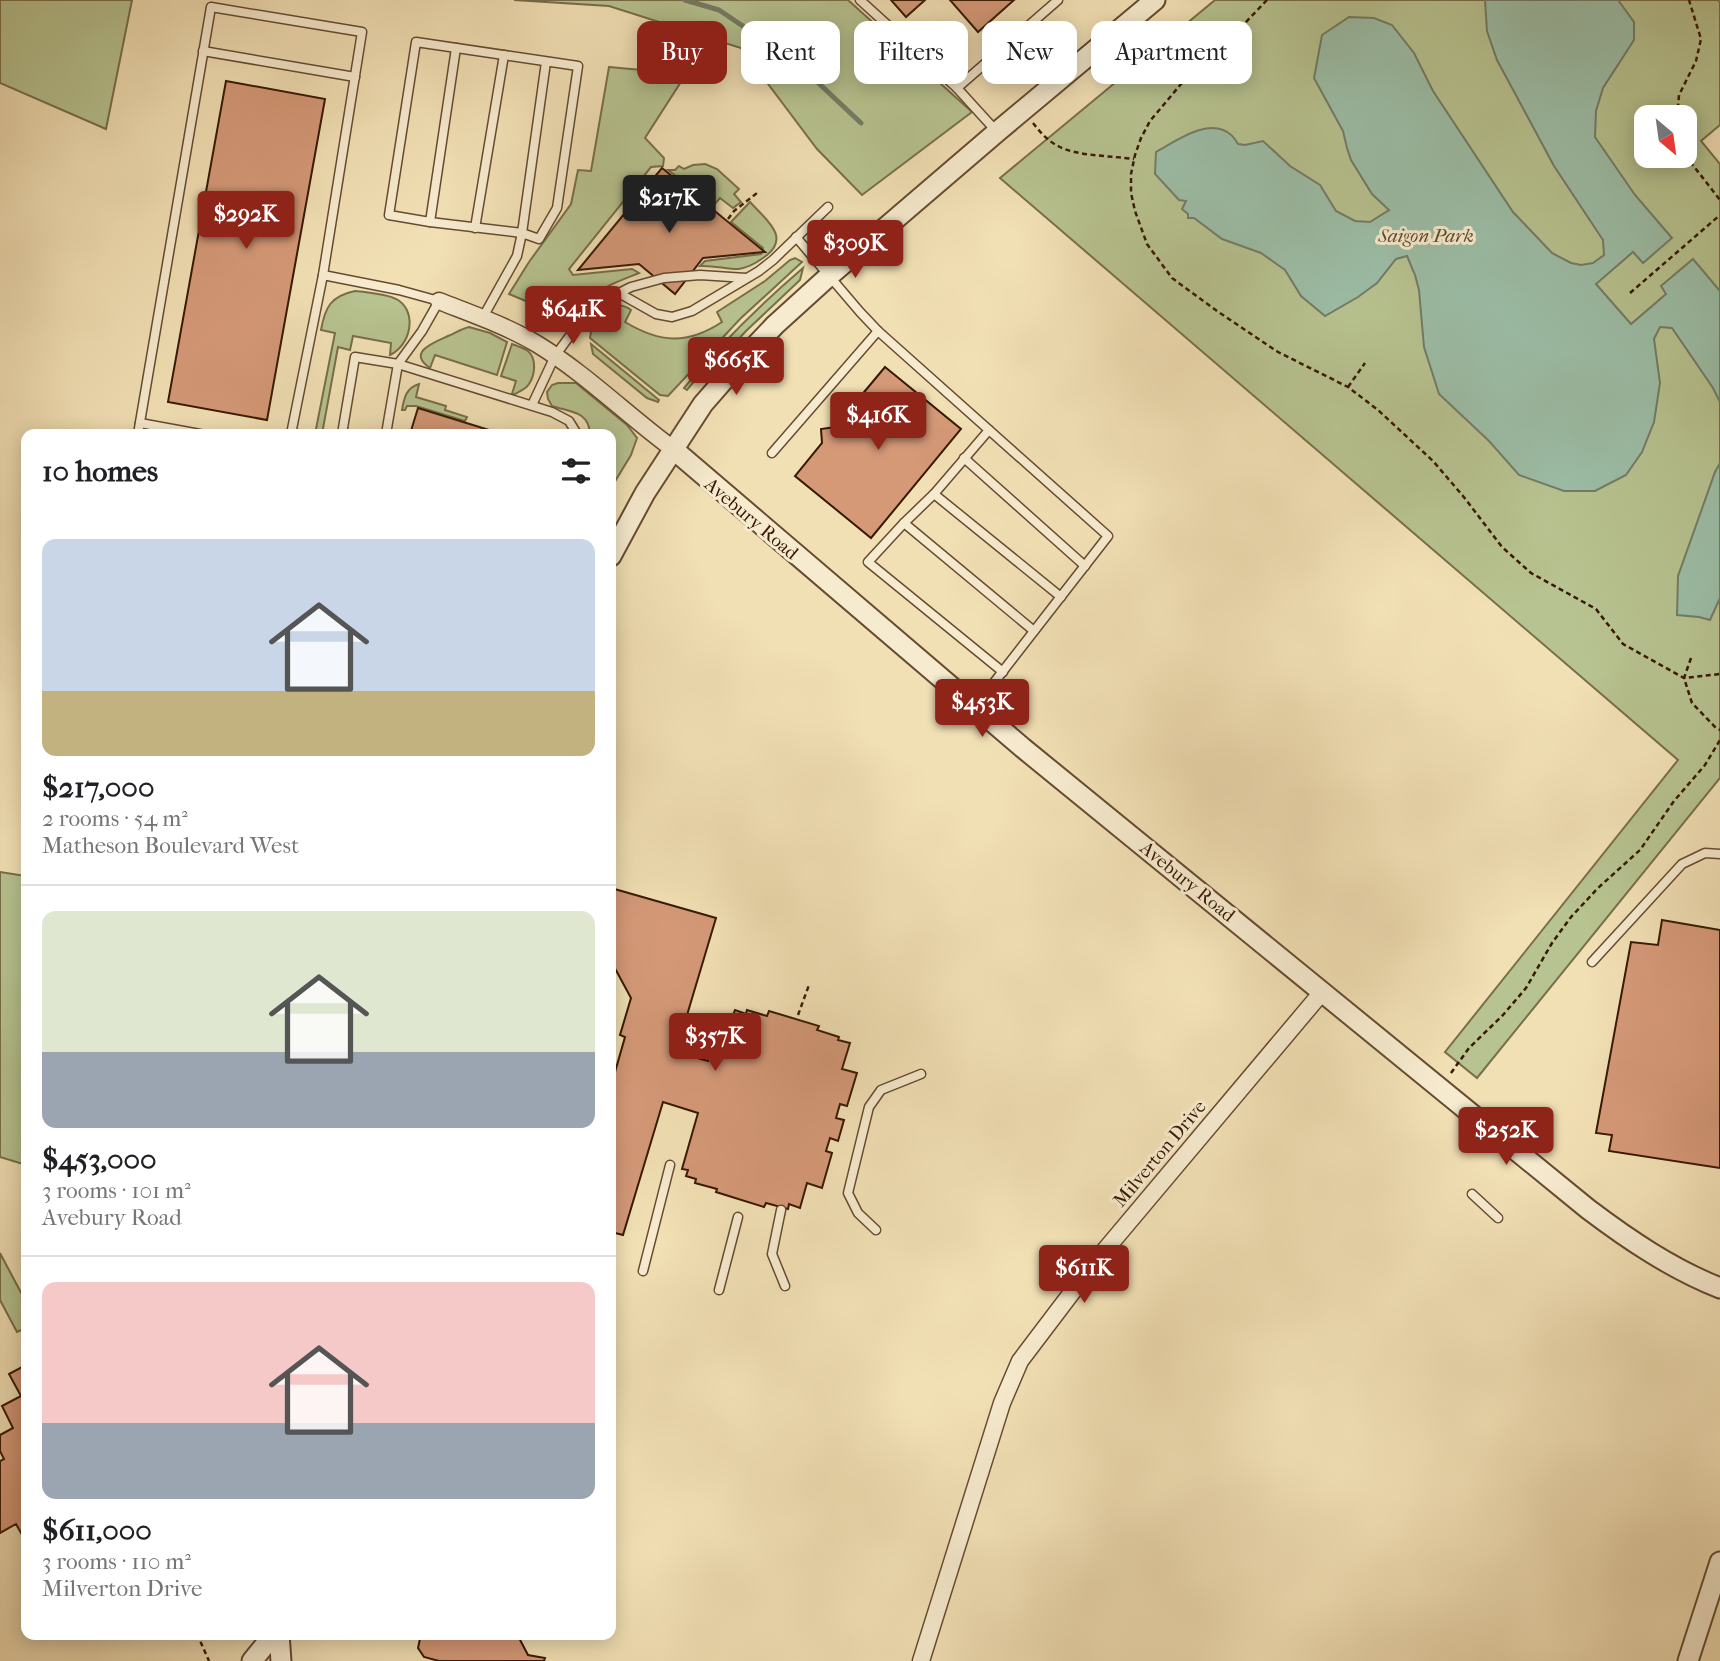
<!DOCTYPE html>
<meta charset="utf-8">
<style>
body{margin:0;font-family:"IM FELL French Canon",serif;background:#f6f6f6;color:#202124;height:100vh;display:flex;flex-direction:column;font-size:26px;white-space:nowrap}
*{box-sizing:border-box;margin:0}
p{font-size:23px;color:#757577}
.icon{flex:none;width:38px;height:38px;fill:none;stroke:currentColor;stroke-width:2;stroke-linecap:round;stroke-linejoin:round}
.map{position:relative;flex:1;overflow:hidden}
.panel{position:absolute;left:21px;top:429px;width:595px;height:1211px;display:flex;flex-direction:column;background:#fff;border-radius:14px;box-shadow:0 4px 18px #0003}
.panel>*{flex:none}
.hud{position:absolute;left:637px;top:21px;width:665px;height:63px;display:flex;gap:14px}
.needle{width:46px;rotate:151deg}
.tools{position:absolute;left:1634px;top:105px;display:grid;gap:14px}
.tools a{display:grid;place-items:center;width:63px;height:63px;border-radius:14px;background:#fff;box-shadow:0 4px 18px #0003;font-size:35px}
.price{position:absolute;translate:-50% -60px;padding:0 16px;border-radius:7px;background:#8f2418;color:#fff;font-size:23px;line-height:46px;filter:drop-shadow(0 2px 4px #0008)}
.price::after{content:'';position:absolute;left:50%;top:42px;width:21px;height:16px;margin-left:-10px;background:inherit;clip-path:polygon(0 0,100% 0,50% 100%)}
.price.active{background:#222;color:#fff}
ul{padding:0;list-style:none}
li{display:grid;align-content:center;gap:14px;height:371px;padding:0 21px}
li+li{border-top:2px solid #e0e0e0}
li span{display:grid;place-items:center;height:217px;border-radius:14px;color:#555}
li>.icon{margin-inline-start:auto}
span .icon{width:126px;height:126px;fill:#fffc;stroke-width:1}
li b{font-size:30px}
h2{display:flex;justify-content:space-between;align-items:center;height:84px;padding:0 21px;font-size:30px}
.pill{padding:0 24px;border-radius:14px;background:#fff;box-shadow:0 4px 18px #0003;font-size:24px;line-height:63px}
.pill.active{background:#8f2418;color:#fff}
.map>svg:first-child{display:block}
.green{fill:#b7c390;stroke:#786e4a;stroke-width:2;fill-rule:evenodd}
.water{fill:#9cbea7;stroke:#747c66;stroke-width:2}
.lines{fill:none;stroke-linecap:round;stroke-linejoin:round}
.stream{stroke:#747c66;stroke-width:5}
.building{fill:#d59978;stroke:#381904;stroke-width:2}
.service-casing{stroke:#664b30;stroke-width:11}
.minor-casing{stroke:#664b30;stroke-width:19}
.tertiary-casing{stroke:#664b30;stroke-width:23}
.path{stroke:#381904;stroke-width:2.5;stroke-dasharray:5 3.5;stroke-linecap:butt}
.service{stroke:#f7ebcf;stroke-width:8}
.minor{stroke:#f7ebcf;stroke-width:16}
.tertiary{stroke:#f7ebcf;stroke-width:19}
.labels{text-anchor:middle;stroke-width:6;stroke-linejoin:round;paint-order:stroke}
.park-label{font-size:19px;font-style:italic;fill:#5e4c2e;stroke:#f7ebcf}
.street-label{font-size:19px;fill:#381904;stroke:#f7ebcf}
</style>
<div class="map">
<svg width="1720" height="1661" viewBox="0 0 1720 1661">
<rect width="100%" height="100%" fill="#f2e0b5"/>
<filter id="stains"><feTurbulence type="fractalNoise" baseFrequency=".00286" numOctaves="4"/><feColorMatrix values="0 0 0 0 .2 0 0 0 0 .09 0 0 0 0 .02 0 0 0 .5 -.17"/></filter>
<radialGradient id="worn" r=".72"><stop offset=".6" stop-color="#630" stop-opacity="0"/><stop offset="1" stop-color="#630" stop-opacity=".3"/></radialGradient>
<g class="green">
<path d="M0,0H132L106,129L0,83Z"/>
<path d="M514,0H848L972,112L862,195L817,149L741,48L609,6Z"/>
<path d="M1215,0H1718L1720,2V125L1701,141L1720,164V778L1477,1078L1445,1052L1678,760L1000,178ZM1647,117H1685V156H1647Z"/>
<path d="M609,67L686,74L645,138L664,158L663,166L651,167L569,269L573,275L632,269L639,273C622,280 604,286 589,298C581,305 574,314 565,321L533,304L509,294L529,262L571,204L578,170L591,171Z"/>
<path d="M705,164L717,169L739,189L734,194L741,202L733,208L720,198L714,205L668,170H675L679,166L684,169L693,165Z"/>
<path d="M750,202C766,220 793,238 763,258C756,263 747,268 738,269C726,269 713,265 700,266L705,261L761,254L763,248L731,222Z"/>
<path d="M795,258L802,262L740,319L668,396L660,395L590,338C591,318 612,296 631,310L625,322C660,343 687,345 722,322L717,312L765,281L790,260Z"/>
<path d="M803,268L800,280L746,331L705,375L701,373L687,390L684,388C720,344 760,305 803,268Z"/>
<path d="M355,291C366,292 388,294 398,300C418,313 410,346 390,355L391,343L353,336L350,350L338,347L322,434H315L335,333L321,330C325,307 331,296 355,291Z"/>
<path d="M469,327L490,333L507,342L497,375L435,355L430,368C406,352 435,342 448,336C455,333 461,329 469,327Z"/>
<path d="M512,344C517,346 524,348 528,351C537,359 535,375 529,384C526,389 520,391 515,394H512L516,381L501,376Z"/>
<path d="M591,344L659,400L658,402L647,398L593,354Z"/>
<path d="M558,383H576L627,425L637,438L631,455L611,488V434H590C589,411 570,412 552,406L548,399L547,392L552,385Z"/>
<path d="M419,384L416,397L446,406L445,410L467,417L465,421L416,406H407L405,410H402C404,398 406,388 419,384Z"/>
<path d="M0,872L26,876V1165L0,1157Z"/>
<path d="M0,1253L26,1302V1328L17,1332L0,1300Z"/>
</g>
<g class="water">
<path d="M1485,0H1618L1634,22V40L1603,88L1596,111L1595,137L1635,195L1672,238L1643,263L1633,252L1596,284L1631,324L1666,294L1661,286L1693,259L1720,291V402L1713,388L1672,328L1660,327L1654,339L1660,383L1654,422L1642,452L1626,475L1595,491H1564L1519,475L1489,441L1439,394L1424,347L1419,290L1415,275L1407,256L1396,259L1377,283L1358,297L1325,316L1301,296L1285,270L1261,253L1222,239L1194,218H1188V214L1182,209L1186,201L1179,200L1155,174L1156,152C1176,141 1210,116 1231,135C1234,137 1236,141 1238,144L1245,145L1263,141L1290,166L1320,185L1336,211L1355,221L1370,222L1389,210L1372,194L1351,160L1347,148L1343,131L1314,78L1322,35L1349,17L1374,18L1392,25L1414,53L1433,91L1513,212L1552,253L1571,263L1581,265L1593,263L1604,255L1603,240L1554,166L1497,60L1487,31Z"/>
<path d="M1720,463V598L1710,620L1699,617L1677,615L1678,576L1715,472Z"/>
</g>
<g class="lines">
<path class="stream" d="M685,0L719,10L795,61L861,123"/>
</g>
<g class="building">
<path d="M891,0H925L906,17Z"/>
<path d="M950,0H1014L978,32Z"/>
<path d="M226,81L325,99L267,420L168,402Z"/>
<path d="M662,168L765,252L703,258L675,294L639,264L578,270Z"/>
<path d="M885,367L961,429L871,538L795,476L822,443L821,429L835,427Z"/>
<path d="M418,408L502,434H410Z"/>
<path d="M611,888L716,918L676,1052L708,1061L710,1052L716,1053L727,1017L732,1018L735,1010L746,1014L747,1010L767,1016L769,1011L819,1026L817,1030L839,1037L838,1040L850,1043L842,1069L857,1073L847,1106L840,1104L836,1118L844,1120L838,1141L830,1138L826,1151L832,1153L822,1188L807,1183L800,1208L789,1204L788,1209L766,1203L764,1207L716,1192L717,1189L695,1183L696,1179L686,1176L688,1170L682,1169L698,1113L663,1102L623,1235L611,1232V1086L625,1037L620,1035L631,998L611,961Z"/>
<path d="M1662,920L1720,930V1168L1609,1151L1612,1135L1596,1133L1631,942L1658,945Z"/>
<path d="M26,1365V1542L16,1524L0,1533V1461L4,1459L0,1451V1435L13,1428L2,1406L21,1396L9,1374Z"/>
<path d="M421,1634H517L528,1655L545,1658L544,1661H439L424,1657L418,1648Z"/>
</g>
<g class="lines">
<defs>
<g id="service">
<path d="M860,0L957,88L1058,0"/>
<path d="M203,51L355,77"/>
<path d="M957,88L997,132"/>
<path d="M430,222L456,48"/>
<path d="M475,228L504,55"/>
<path d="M796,237L860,312L878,331L1108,536L975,707"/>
<path d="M617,292L656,314L672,317L692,311L759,271L773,260L828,207"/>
<path d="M482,319L517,256L522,233L539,239L557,208L578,66L416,42L389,215L430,222L522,233L546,62"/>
<path d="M532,405L555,356L580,322L599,303L631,287L664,278L700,275L746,278"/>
<path d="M140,423L200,434"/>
<path d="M989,430L934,494L904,523L868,562L1003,672"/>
<path d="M138,434L211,7L362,32L323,275"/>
<path d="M291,434L323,275L399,290L439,301L422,331L398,364L552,412L569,421L577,434"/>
<path d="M342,434L355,357L398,364L386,434"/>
<path d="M772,453L878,331"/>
<path d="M964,458L1085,566"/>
<path d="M934,494L1061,597"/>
<path d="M904,523L1034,631"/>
<path d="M1592,962L1682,864L1705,853L1720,854"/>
<path d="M1472,1194L1498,1218"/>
<path d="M781,1210L772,1254L785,1286"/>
<path d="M876,1230L858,1213L848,1193L869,1107L881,1090L921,1074"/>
<path d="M643,1271L670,1165"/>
<path d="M719,1290L738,1217"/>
</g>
<g id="minor">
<path d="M439,301C472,314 507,326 537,344C586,374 627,415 673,449"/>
<path d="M921,1661L1002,1403L1020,1361L1095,1262L1323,991"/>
</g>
<g id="tertiary">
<path d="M673,449L1023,748L1588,1209C1629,1240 1672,1269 1720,1288"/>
<path d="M611,556L645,493L703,404L738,364L775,325L829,276L997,132L1155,0"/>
<path d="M279,1634L281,1661"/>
<path d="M252,1661L274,1634"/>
<path d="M1688,1661L1720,1562"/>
</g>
</defs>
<use href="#service" class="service-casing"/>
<use href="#minor" class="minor-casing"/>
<use href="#tertiary" class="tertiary-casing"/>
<g class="path">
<path d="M1267,0L1245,23L1197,65L1150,121L1141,138L1135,155L1131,174V193L1135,211L1147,244L1172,278L1217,311L1278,352L1348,387L1378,410L1433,461L1463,496L1502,547L1531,573L1596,609L1623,644L1684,678L1720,674"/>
<path d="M1677,117L1679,95L1696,61L1701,39L1689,0"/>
<path d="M1033,123C1040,132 1048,141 1058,146C1075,156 1113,156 1134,159"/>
<path d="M1685,155L1720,200"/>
<path d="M728,219L734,211L757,193"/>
<path d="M1630,293L1720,215"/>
<path d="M1348,387L1365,363"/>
<path d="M1691,658L1684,678L1692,703L1716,728L1720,730"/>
<path d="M798,1015L809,985"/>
<path d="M1451,1073L1469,1048L1503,1015L1526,988L1552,943L1571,917L1598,888L1640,850L1674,801L1705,765L1720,740"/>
<path d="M197,1634L209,1661"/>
</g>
<use href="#service" class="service"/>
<use href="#minor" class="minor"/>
<use href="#tertiary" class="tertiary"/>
</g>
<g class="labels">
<g class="park-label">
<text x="1426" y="242">Saigon Park</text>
</g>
<g class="street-label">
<text transform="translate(752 518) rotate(40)" y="7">Avebury Road</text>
<text transform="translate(1188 881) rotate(39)" y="7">Avebury Road</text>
<text transform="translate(1159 1153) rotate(-50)" y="7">Milverton Drive</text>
</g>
</g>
<rect width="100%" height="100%" filter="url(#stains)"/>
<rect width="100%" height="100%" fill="url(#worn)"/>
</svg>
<div class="tools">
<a><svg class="needle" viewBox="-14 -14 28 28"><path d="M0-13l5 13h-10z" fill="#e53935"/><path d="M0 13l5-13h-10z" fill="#757577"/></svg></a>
</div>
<b class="price active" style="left:669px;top:235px">$217K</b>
<b class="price" style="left:246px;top:251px">$292K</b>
<b class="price" style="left:855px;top:280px">$309K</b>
<b class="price" style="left:573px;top:346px">$641K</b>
<b class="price" style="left:736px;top:397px">$665K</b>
<b class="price" style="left:878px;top:452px">$416K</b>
<b class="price" style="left:982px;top:739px">$453K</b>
<b class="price" style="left:715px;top:1073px">$357K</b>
<b class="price" style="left:1506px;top:1167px">$252K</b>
<b class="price" style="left:1084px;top:1305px">$611K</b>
<div class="hud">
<a class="pill active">Buy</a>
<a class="pill">Rent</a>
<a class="pill">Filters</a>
<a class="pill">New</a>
<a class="pill">Apartment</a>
</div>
<section class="panel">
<h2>10 homes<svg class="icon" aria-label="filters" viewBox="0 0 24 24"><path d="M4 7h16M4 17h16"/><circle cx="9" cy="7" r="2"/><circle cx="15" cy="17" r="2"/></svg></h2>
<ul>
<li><span style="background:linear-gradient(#c9d6e8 70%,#c2b280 0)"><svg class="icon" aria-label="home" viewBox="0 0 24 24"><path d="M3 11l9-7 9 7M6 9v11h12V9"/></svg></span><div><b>$217,000</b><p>2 rooms · 54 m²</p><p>Matheson Boulevard West</p></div></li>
<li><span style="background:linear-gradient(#dfe7d0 65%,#9aa5b1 0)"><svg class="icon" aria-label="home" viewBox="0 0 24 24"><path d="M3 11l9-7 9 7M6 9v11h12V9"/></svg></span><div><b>$453,000</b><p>3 rooms · 101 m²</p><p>Avebury Road</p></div></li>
<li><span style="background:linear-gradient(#f6c9c9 65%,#9aa5b1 0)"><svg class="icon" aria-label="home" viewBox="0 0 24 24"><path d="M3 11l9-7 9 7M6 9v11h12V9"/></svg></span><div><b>$611,000</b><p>3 rooms · 110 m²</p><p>Milverton Drive</p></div></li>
</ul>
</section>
</div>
